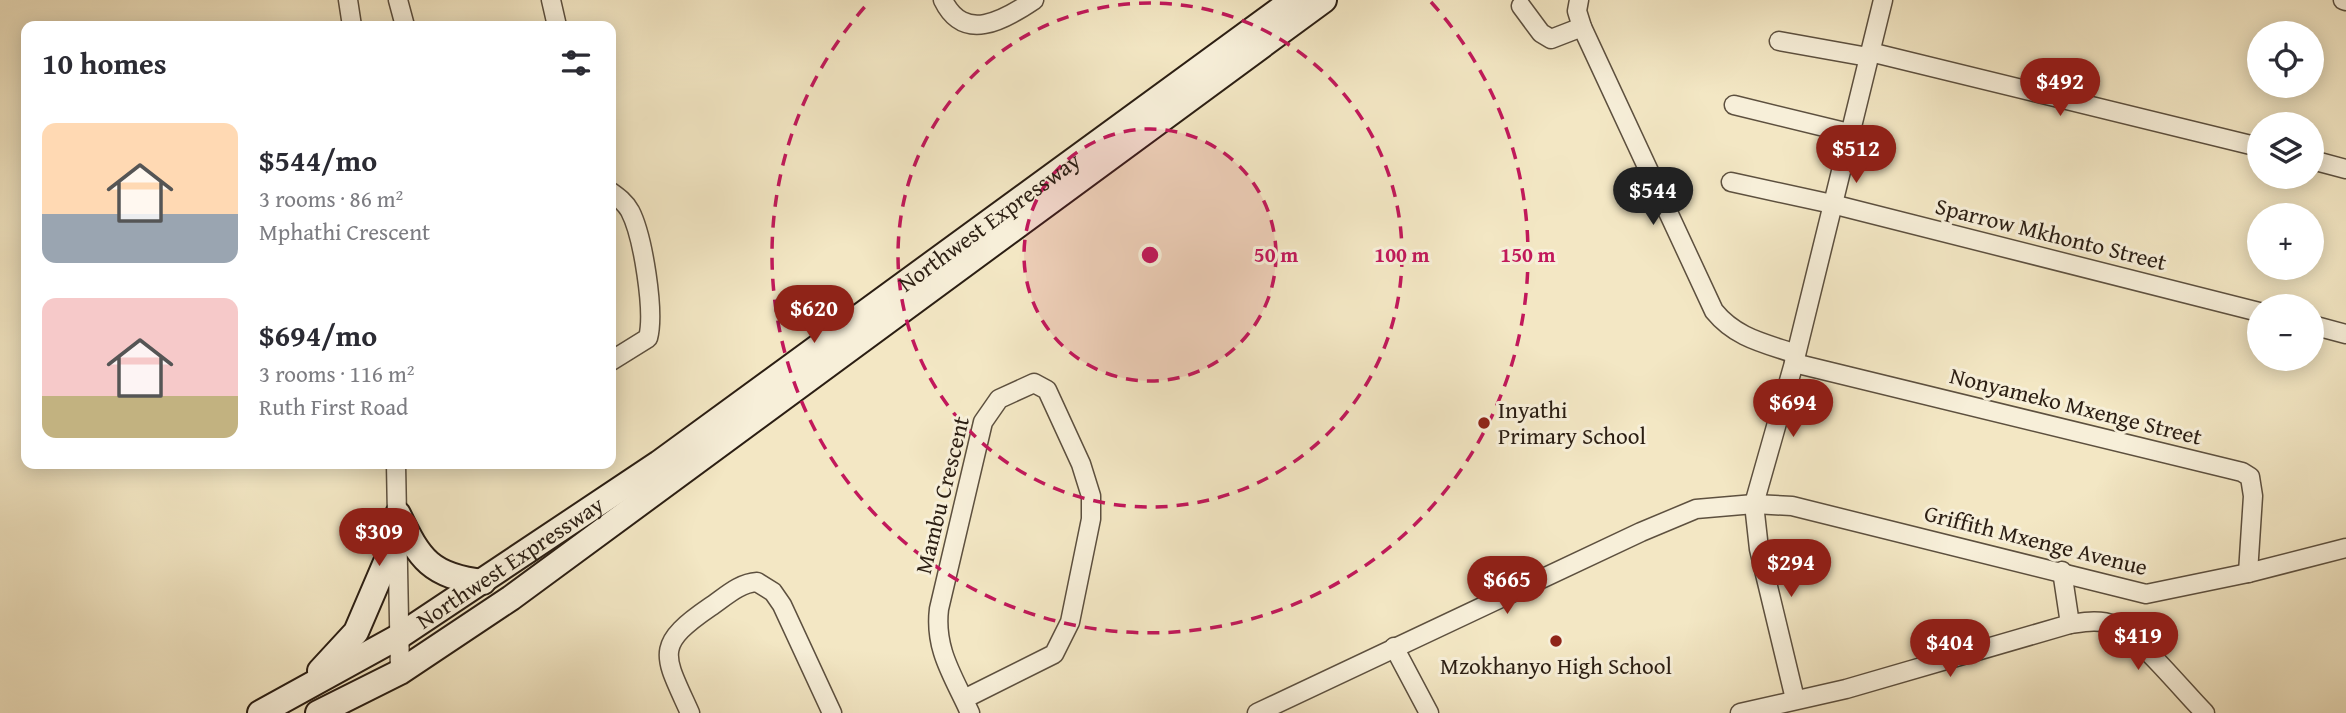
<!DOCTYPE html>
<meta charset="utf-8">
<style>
body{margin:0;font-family:"Gentium Book Plus",serif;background:#f7f7f7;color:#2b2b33;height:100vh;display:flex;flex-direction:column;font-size:26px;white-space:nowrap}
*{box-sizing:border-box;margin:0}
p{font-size:23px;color:#7c7c81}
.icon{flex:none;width:38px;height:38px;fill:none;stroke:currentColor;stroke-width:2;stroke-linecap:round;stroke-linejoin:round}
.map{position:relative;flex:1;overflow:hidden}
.side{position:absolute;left:21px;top:21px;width:595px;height:448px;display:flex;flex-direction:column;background:#fff;border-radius:14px;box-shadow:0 4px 18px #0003}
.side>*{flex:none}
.controls{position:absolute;left:2247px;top:21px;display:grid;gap:14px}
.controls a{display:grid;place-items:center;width:77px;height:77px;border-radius:50%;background:#fff;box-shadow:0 4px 18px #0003;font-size:35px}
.price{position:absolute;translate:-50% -60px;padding:0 16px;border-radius:24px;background:#8f2418;color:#fff;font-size:23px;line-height:46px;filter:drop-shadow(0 2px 4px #0008)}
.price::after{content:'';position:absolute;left:50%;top:42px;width:21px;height:16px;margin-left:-10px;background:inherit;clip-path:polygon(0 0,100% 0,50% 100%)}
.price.current{background:#222;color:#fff}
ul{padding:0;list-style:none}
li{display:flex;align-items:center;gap:21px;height:175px;padding:0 21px}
li span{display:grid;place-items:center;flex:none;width:196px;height:140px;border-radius:14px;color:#555}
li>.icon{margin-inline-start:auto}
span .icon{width:84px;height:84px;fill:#fffc;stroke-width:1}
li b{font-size:30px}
h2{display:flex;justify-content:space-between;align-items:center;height:84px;padding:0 21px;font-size:30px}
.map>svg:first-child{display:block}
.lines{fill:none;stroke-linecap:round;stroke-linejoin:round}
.street-casing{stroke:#5d503f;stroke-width:21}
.secondary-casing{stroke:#2b1e13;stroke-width:28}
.street{stroke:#f7efd9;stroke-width:18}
.secondary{stroke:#f7efd9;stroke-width:24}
.ring{fill:none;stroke:#c2185b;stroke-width:3.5;stroke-dasharray:12 9}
.poi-dot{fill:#8f2418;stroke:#f7efd9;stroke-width:2.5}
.labels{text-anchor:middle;stroke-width:6;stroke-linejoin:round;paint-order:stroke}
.street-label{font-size:23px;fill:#2b1e13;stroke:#f7efd9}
.poi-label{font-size:23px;fill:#2b1e13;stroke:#f7efd9;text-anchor:start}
.centre{fill:#c2185b;stroke:#f7efd9;stroke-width:3.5}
.ring-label{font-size:21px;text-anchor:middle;font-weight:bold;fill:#c2185b;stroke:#f7efd9;stroke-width:6;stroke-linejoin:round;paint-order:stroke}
</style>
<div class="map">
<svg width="2346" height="713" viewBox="0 0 2346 713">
<rect width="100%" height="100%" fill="#f3e7c4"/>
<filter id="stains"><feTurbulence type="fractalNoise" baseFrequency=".00286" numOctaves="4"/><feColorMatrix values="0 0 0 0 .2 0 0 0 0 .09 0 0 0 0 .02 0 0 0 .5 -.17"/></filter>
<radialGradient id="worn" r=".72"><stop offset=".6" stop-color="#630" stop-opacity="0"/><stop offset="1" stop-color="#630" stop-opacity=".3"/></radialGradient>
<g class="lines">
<defs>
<g id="street">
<path d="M348,0L352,26"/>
<path d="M398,0L405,26"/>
<path d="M551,0L557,26"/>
<path d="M943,0C964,43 1003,21 1034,0"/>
<path d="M1579,0L1577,11L1582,27L1714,311C1736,338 1764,343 1796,354"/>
<path d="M2343,0L2346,1"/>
<path d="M1521,6L1541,33L1551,39L1582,27"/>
<path d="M1779,41L1868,57"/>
<path d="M1870,52L2259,147"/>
<path d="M1734,105L1849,133"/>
<path d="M2312,160L2346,169"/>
<path d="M1731,182L1832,204L2259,312"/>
<path d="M611,192C618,197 625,202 630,211C643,236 655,312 648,338L611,361"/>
<path d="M2312,325L2346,334"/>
<path d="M1794,363L2242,472L2250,477L2253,496L2248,573"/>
<path d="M396,464L400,672"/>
<path d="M2070,624C2084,622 2100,619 2114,625C2139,636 2183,691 2205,713"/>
<path d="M1394,647L1429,713"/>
<path d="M964,699L1054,654L1070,622L1091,519V496L1081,464L1047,390L1034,383L999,399L983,422L939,609C934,650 954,677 970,713"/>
<path d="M1795,699L1759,549L1754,504L1794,363L1883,0"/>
<path d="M690,713C664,655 653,646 710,607C725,597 739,583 757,582L773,592L782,605L832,713"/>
<path d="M1257,713L1641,532L1696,509L1754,504L1792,506L2146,594L2248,573L2346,548"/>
<path d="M1740,713L1846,689L2070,624L2062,571"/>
</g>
<g id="secondary">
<path d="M398,514C420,560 431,576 483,582"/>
<path d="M320,671L356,632L398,534"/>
<path id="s1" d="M260,713L398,637L659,463L1293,0"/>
<path d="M318,713L400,672L511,598L1324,0"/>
</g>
</defs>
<use href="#street" class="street-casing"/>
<use href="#secondary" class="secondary-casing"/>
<use href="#street" class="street"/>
<use href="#secondary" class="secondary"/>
</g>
<circle cx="1150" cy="255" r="126" fill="#c2185b" fill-opacity=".12"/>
<g class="ring">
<circle cx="1150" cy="255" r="126"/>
<circle cx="1150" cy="255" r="252"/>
<path d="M1431 2A378 378 0 1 1 869 2"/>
</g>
<g class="poi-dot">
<circle cx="1484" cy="423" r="7"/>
<circle cx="1556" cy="641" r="7"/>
</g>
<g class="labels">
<g class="street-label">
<text dy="8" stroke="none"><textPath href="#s1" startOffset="880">Northwest Expressway</textPath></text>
<text transform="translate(2051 234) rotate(14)" y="8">Sparrow Mkhonto Street</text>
<text transform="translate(2076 406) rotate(14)" y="8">Nonyameko Mxenge Street</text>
<text transform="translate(942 495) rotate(-76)" y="8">Mambu Crescent</text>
<text transform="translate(2036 540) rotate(14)" y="8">Griffith Mxenge Avenue</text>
<text dy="8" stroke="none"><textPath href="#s1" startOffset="292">Northwest Expressway</textPath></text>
</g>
<g class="poi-label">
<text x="1498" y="418">Inyathi<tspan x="1498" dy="26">Primary School</tspan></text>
<text x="1556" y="674" text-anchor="middle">Mzokhanyo High School</text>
</g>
</g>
<circle cx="1150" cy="255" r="10" class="centre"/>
<g class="ring-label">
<text x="1276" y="262">50 m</text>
<text x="1402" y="262">100 m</text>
<text x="1528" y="262">150 m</text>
</g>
<rect width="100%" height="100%" filter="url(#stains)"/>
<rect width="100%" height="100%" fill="url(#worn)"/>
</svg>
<div class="controls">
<a><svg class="icon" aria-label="locate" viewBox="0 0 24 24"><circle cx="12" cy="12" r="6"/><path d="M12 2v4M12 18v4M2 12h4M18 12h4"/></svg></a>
<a><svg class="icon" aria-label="layers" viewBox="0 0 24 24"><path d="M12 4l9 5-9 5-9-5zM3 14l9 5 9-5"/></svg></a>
<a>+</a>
<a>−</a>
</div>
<b class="price" style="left:2060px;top:118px">$492</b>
<b class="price" style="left:1856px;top:185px">$512</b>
<b class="price current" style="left:1653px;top:227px">$544</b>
<b class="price" style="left:814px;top:345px">$620</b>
<b class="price" style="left:1793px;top:439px">$694</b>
<b class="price" style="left:379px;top:568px">$309</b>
<b class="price" style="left:1791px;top:599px">$294</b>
<b class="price" style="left:1507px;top:616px">$665</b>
<b class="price" style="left:2138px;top:672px">$419</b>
<b class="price" style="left:1950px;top:679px">$404</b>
<section class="side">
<h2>10 homes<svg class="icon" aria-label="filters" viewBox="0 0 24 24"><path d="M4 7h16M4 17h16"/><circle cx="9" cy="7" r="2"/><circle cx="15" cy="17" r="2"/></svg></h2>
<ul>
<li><span style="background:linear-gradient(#ffd9b3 65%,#9aa5b1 0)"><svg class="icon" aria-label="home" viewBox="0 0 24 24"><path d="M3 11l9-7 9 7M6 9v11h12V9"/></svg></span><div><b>$544/mo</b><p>3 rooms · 86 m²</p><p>Mphathi Crescent</p></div></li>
<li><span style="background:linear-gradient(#f6c9c9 70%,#c2b280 0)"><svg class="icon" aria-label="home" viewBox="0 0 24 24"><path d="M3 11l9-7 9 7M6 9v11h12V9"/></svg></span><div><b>$694/mo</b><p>3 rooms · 116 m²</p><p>Ruth First Road</p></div></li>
</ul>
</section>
</div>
